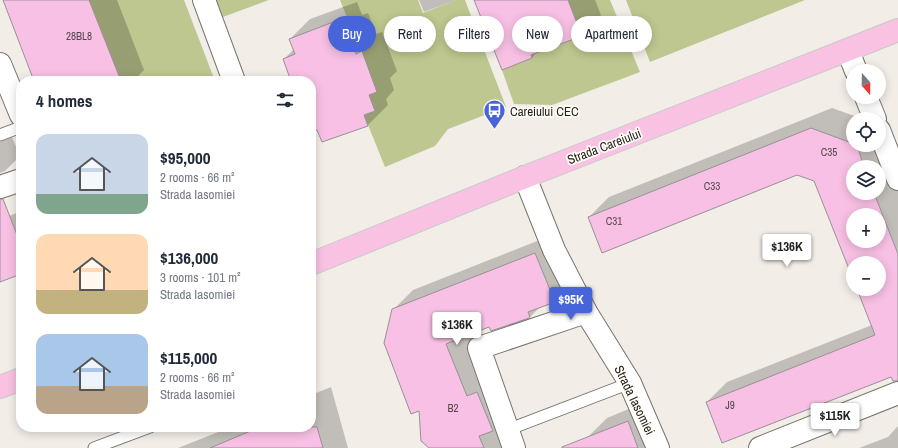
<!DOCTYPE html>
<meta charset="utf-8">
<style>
body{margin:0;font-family:"Archivo Narrow",sans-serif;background:#f6f6f7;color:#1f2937;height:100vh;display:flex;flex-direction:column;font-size:15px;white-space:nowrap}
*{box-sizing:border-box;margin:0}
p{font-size:13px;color:#747a83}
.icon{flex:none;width:22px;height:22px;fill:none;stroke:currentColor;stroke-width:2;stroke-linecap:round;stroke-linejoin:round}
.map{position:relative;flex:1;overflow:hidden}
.sheet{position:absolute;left:16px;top:76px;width:300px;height:356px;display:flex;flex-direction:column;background:#fff;border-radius:16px;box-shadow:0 2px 10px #0003}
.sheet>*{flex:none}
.top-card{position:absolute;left:328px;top:16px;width:380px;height:36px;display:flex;gap:8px}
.needle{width:26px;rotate:160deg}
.buttons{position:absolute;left:846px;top:64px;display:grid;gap:8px}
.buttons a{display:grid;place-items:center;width:40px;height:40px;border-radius:50%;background:#fff;box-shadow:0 2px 10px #0003;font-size:20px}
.price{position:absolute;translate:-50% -34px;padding:0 9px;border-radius:4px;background:#fff;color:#222;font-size:13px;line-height:26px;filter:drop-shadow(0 1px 2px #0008)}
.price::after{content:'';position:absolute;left:50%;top:24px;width:12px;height:9px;margin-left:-6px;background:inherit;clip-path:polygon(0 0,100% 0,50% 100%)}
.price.on{background:#4764d8;color:#fff}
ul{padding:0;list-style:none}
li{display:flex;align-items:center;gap:12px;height:100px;padding:0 20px}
li span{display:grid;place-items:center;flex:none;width:112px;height:80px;border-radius:12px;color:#555}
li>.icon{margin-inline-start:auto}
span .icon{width:48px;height:48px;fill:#fffc;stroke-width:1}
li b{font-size:17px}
h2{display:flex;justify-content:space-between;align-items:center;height:48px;padding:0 20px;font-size:17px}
.tag{padding:0 14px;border-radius:18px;background:#fff;box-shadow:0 2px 10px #0003;font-size:14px;line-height:36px}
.tag.on{background:#4764d8;color:#fff}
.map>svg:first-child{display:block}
.green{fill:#bdc78f}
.shadow{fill:#0003;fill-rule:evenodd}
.building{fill:#f8c0e4;stroke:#989195;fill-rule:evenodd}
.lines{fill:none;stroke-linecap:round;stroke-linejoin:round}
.lane-casing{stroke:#77736d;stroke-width:13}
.street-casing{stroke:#77736d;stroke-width:24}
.primary-casing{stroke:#c9c9c9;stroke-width:24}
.lane{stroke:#fff;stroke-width:11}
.street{stroke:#fff;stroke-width:22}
.primary{stroke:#f9c2e2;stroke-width:22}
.labels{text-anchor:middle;stroke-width:3.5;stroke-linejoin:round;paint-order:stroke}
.number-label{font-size:11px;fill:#56474e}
.poi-label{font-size:13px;fill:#201f1c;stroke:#fffbf5;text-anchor:start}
.street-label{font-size:13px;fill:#201f1c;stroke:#fffbf5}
</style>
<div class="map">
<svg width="898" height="448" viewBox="0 0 898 448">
<rect width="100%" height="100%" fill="#f2ede7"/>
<g class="green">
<path d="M89,0H184L215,81H121Z"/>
<path d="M204,0H269L212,21Z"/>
<path d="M340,0H418L423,13L456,0H465L506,107L448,129L435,146L385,167L364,115L375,111L369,95L377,92Z"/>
<path d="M568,0H610L640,72L552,105L514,104L502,70L532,58L526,41Z"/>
<path d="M626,0H805L650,62Z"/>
</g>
<g class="shadow">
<path d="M5,0H117L144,70L133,81H35Z"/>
<path d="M419,0H456L424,12Z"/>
<path d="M476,0H595L601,15L581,35L538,51L532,58Z"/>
<path d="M357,2L362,15L368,13L376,34L382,32L397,71L390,78L394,90L386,99L388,105L368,125L322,141L318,129L311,131V81H285L290,75L284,59L294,49L290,39L310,19Z"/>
<path d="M223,76L225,81H209Z"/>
<path d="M832,108L863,119H853V145H879L898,183V373L707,402L727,382L872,325L858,289H879V263H853V276L815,180L797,174L589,217L609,197ZM853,167H879V193H853ZM853,215H879V241H853Z"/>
<path d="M11,135L20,156L5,171L0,173V139Z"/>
<path d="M21,211V273L0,281V220Z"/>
<path d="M555,234L574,281L554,301L540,307L530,317L491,330L489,326L470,333L487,377L509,448H430L393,310L413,290Z"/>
<path d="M331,387L348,448H178L231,427H311V395Z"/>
<path d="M648,401L666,448H591L587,438L607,418Z"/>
<path d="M898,426V448H859L888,437Z"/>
</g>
<g class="building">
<path d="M3,0H89L121,81H34Z"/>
<path d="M474,0H568L582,36L531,55L532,58L502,70Z"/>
<path d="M336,21L342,34L348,32L356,54L362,51L377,92L369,95L375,111L364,115L368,126L322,142L317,130L311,132V81H291L283,59L295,54L289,39Z"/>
<path d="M811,128L857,145L864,167H853V193H874L898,254V381H893L891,377L722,443L706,402L875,335L857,289H879V263H853V279L814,181L797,175L602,253L588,217ZM853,215H879V241H853Z"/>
<path d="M0,199H3L21,245V274L0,282Z"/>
<path d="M535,253L555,302L528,312L530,317L529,318L491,331L489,327L446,344L467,396L477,392L493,431L479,436L484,448H429L421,441L419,411L411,414L384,343L392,309Z"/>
<path d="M628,421L638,448H562V447Z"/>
<path d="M260,427H317L323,448H210Z"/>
</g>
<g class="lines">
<defs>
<g id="lane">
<path d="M0,135L21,127"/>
<path d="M507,430L630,383"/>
<path d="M94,448L150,427"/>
</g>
<g id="street">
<path d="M204,0L234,81"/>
<path d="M848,51L856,71"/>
<path d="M0,64L21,115"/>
<path d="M866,97L875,119"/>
<path d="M879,130L898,179"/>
<path d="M525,177L554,250L586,312L630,383L658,448"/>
<path d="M0,187L21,180"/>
<path d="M514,448L479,348L586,312"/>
<path d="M760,448L898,393"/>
</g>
<g id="primary">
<path d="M311,264L525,177L898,30"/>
<path d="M0,387L21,379"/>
</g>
</defs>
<use href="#lane" class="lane-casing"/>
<use href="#street" class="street-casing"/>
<use href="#primary" class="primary-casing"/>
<use href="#lane" class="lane"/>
<use href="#street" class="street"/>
<use href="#primary" class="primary"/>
</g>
<defs>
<symbol id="bus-pin" viewBox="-11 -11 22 30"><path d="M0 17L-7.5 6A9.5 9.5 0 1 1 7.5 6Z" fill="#4764d8" stroke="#fffbf5"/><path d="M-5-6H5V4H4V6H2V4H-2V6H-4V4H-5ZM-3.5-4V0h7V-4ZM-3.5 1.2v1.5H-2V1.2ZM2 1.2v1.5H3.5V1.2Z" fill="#fff"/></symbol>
</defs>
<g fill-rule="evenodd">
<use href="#bus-pin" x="482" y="98" width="25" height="34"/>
</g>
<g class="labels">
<g class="number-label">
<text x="79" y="40">28BL8</text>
<text x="829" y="156">C35</text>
<text x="712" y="190">C33</text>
<text x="614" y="225">C31</text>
<text x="730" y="409">J9</text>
<text x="453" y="412">B2</text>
</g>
<g class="poi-label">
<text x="510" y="116">Careiului CEC</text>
</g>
<g class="street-label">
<text transform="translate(604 146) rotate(-21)" y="5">Strada Careiului</text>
<text transform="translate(635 400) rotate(64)" y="5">Strada Iasomiei</text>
</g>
</g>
</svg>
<div class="buttons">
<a><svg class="needle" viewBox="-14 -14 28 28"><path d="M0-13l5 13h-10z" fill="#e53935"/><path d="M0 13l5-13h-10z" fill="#747a83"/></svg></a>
<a><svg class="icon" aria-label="locate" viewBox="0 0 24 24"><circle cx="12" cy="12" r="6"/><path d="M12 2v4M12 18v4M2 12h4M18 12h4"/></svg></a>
<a><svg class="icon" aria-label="layers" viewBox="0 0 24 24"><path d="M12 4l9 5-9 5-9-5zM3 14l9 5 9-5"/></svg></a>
<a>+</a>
<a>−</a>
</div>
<b class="price" style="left:787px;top:268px">$136K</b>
<b class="price on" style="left:571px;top:321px">$95K</b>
<b class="price" style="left:457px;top:346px">$136K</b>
<b class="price" style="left:835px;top:437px">$115K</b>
<div class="top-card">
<a class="tag on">Buy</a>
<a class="tag">Rent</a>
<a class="tag">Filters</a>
<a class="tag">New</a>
<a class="tag">Apartment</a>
</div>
<section class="sheet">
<h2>4 homes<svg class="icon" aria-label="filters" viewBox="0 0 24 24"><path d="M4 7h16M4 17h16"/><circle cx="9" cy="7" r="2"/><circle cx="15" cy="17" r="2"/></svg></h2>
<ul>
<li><span style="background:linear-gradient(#c9d6e8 75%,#7fa58c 0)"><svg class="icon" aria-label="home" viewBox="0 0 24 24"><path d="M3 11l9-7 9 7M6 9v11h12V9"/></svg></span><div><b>$95,000</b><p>2 rooms · 66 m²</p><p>Strada Iasomiei</p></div></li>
<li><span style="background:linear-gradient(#ffd9b3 70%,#c2b280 0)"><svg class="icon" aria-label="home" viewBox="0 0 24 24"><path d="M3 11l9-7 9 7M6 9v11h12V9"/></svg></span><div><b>$136,000</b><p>3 rooms · 101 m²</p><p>Strada Iasomiei</p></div></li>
<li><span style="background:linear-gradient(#a9c7e8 65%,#b9a48a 0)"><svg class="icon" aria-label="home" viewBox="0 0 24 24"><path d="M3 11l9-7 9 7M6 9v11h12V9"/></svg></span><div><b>$115,000</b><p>2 rooms · 66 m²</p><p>Strada Iasomiei</p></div></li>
</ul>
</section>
</div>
